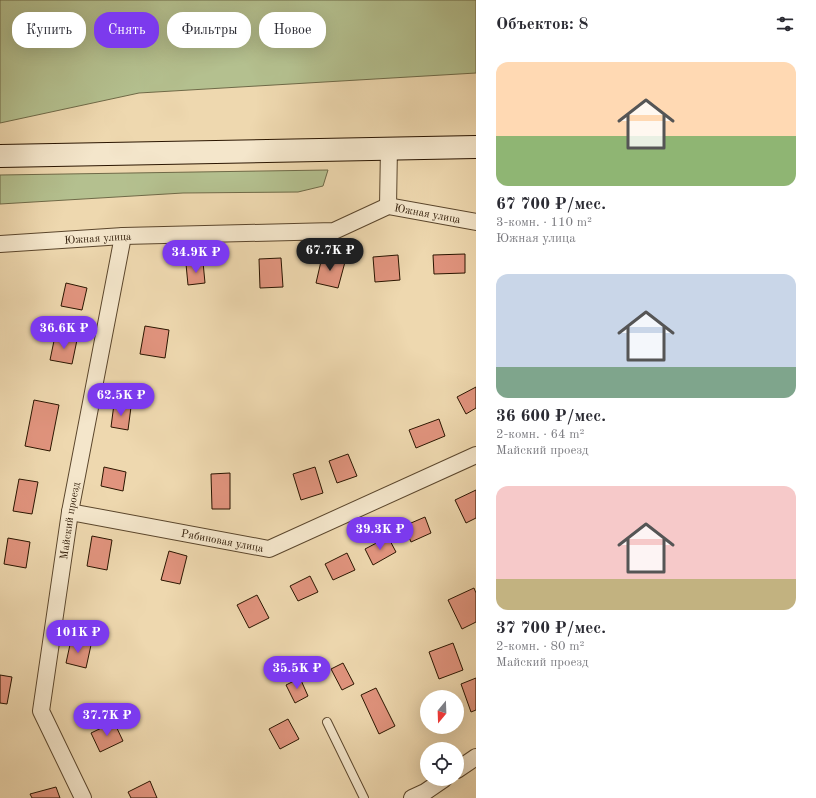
<!DOCTYPE html>
<html lang="ru">
<meta charset="utf-8">
<style>
body{margin:0;font-family:"Old Standard TT",serif;background:#f7f7f7;color:#2b2b33;height:100vh;display:flex;flex-direction:column;font-size:15px;white-space:nowrap}
*{box-sizing:border-box;margin:0}
p{font-size:13px;color:#7c7c81}
.icon{flex:none;width:22px;height:22px;fill:none;stroke:currentColor;stroke-width:2;stroke-linecap:round;stroke-linejoin:round}
.map{position:relative;flex:1;overflow:hidden}
.details{display:flex;flex-direction:column;background:#fff;width:340px}
.details>*{flex:none}
.top-card{position:absolute;left:12px;top:12px;width:380px;height:36px;display:flex;gap:8px}
.needle{width:26px;rotate:199deg}
.controls{position:absolute;left:420px;top:690px;display:grid;gap:8px}
.controls a{display:grid;place-items:center;width:44px;height:44px;border-radius:50%;background:#fff;box-shadow:0 4px 16px #0002;font-size:20px}
.price{position:absolute;translate:-50% -34px;padding:0 9px;border-radius:14px;background:#7c3aed;color:#fff;font-size:13px;line-height:26px;filter:drop-shadow(0 1px 2px #0008)}
.price::after{content:'';position:absolute;left:50%;top:24px;width:12px;height:9px;margin-left:-6px;background:inherit;clip-path:polygon(0 0,100% 0,50% 100%)}
.price.active{background:#222;color:#fff}
ul{padding:0;list-style:none}
li{display:grid;align-content:center;gap:8px;height:212px;padding:0 20px}
li span{display:grid;place-items:center;height:124px;border-radius:12px;color:#555}
li>.icon{margin-inline-start:auto}
span .icon{width:72px;height:72px;fill:#fffc;stroke-width:1}
li b{font-size:17px}
h2{display:flex;justify-content:space-between;align-items:center;height:48px;padding:0 20px;font-size:17px}
.pill{padding:0 14px;border-radius:16px;background:#fff;box-shadow:0 4px 16px #0002;font-size:14px;line-height:36px}
.pill.active{background:#7c3aed;color:#fff}
main{display:flex;flex:1;min-height:0}
.map>svg:first-child{display:block}
.green{fill:#b4c08f;stroke:#6f6a48}
.building{fill:#e1947e;stroke:#2a1500}
.lines{fill:none;stroke-linecap:round;stroke-linejoin:round}
.lane-casing{stroke:#5b462c;stroke-width:10}
.street-casing{stroke:#5b462c;stroke-width:18}
.secondary-casing{stroke:#2a1500;stroke-width:24}
.lane{stroke:#f4e6cb;stroke-width:8}
.street{stroke:#f4e6cb;stroke-width:16}
.secondary{stroke:#f4e6cb;stroke-width:22}
.labels{text-anchor:middle;stroke-width:4;stroke-linejoin:round;paint-order:stroke}
.street-label{font-size:11px;fill:#2a1500;stroke:#f4e6cb}
</style>
<main>
<div class="map">
<svg width="476" height="798" viewBox="0 0 476 798">
<rect width="100%" height="100%" fill="#eed8af"/>
<filter id="stains"><feTurbulence type="fractalNoise" baseFrequency=".005" numOctaves="4"/><feColorMatrix values="0 0 0 0 .2 0 0 0 0 .09 0 0 0 0 .02 0 0 0 .5 -.17"/></filter>
<radialGradient id="worn" r=".72"><stop offset=".6" stop-color="#630" stop-opacity="0"/><stop offset="1" stop-color="#630" stop-opacity=".3"/></radialGradient>
<g class="green">
<path d="M0,0H476V73L139,93L0,123Z"/>
<path d="M328,170L323,186L298,192L183,193L0,204V175Z"/>
</g>
<g class="building">
<path d="M465,254V273L434,274L433,255Z"/>
<path d="M398,255L400,280L375,282L373,257Z"/>
<path d="M322,257L345,262L338,288L316,283Z"/>
<path d="M281,258L283,287L260,288L259,259Z"/>
<path d="M203,262L205,283L188,285L186,264Z"/>
<path d="M66,283L87,288L82,310L61,306Z"/>
<path d="M145,326L169,330L165,358L140,354Z"/>
<path d="M55,336L77,340L72,364L50,360Z"/>
<path d="M476,387V408L466,414L457,397Z"/>
<path d="M34,400L59,405L50,451L25,446Z"/>
<path d="M114,404L131,407L128,430L111,427Z"/>
<path d="M439,419L445,436L416,448L409,430Z"/>
<path d="M348,454L357,476L337,483L329,461Z"/>
<path d="M104,467L126,472L123,491L101,486Z"/>
<path d="M315,467L323,493L301,500L293,474Z"/>
<path d="M230,473V509H212L211,474Z"/>
<path d="M19,479L38,482L32,514L13,511Z"/>
<path d="M476,490V518L466,523L455,500Z"/>
<path d="M425,517L431,533L411,542L404,526Z"/>
<path d="M92,536L112,540L107,570L87,566Z"/>
<path d="M388,537L396,552L373,565L365,549Z"/>
<path d="M8,538L30,542L26,568L4,564Z"/>
<path d="M169,551L187,556L180,584L161,580Z"/>
<path d="M347,553L355,570L333,580L325,564Z"/>
<path d="M310,576L318,592L298,601L290,586Z"/>
<path d="M474,588L476,593V622L462,629L448,600Z"/>
<path d="M257,595L269,618L249,628L237,605Z"/>
<path d="M71,640L91,645L86,668L66,663Z"/>
<path d="M453,643L463,670L439,679L429,652Z"/>
<path d="M343,663L354,684L342,690L331,669Z"/>
<path d="M0,675L12,677L7,704L0,703Z"/>
<path d="M300,678L308,696L295,703L286,685Z"/>
<path d="M476,678V710L471,712L461,684Z"/>
<path d="M376,688L395,726L379,734L361,695Z"/>
<path d="M288,719L299,739L280,749L269,729Z"/>
<path d="M114,722L123,741L100,752L91,733Z"/>
<path d="M150,781L157,798H131L128,792Z"/>
<path d="M56,787L60,798H32L30,794Z"/>
</g>
<g class="lines">
<defs>
<path id="lane" d="M327,722L364,798"/>
<g id="street">
<path d="M388,206L389,147"/>
<path id="s1" d="M0,244L123,236L334,231L388,206L476,222"/>
<path id="s2" d="M70,512L269,549L476,455"/>
<path d="M457,770L476,757"/>
<path id="s3" d="M83,798L41,711L70,512L123,236"/>
<path d="M412,798L425,792L444,779"/>
</g>
<path id="secondary" d="M0,156L476,147"/>
</defs>
<use href="#lane" class="lane-casing"/>
<use href="#street" class="street-casing"/>
<use href="#secondary" class="secondary-casing"/>
<use href="#lane" class="lane"/>
<use href="#street" class="street"/>
<use href="#secondary" class="secondary"/>
</g>
<g class="labels">
<g class="street-label">
<text dy="4" stroke="none"><textPath href="#s1" startOffset="434">Южная улица</textPath></text>
<text dy="4" stroke="none"><textPath href="#s1" startOffset="98">Южная улица</textPath></text>
<text dy="4" stroke="none"><textPath href="#s3" startOffset="289">Майский проезд</textPath></text>
<text dy="4" stroke="none"><textPath href="#s2" startOffset="155">Рябиновая улица</textPath></text>
</g>
</g>
<rect width="100%" height="100%" filter="url(#stains)"/>
<rect width="100%" height="100%" fill="url(#worn)"/>
</svg>
<div class="controls">
<a><svg class="needle" viewBox="-14 -14 28 28"><path d="M0-13l5 13h-10z" fill="#e53935"/><path d="M0 13l5-13h-10z" fill="#7c7c81"/></svg></a>
<a><svg class="icon" aria-label="locate" viewBox="0 0 24 24"><circle cx="12" cy="12" r="6"/><path d="M12 2v4M12 18v4M2 12h4M18 12h4"/></svg></a>
</div>
<b class="price active" style="left:330px;top:272px">67.7K ₽</b>
<b class="price" style="left:196px;top:274px">34.9K ₽</b>
<b class="price" style="left:64px;top:350px">36.6K ₽</b>
<b class="price" style="left:121px;top:417px">62.5K ₽</b>
<b class="price" style="left:380px;top:551px">39.3K ₽</b>
<b class="price" style="left:78px;top:654px">101K ₽</b>
<b class="price" style="left:297px;top:690px">35.5K ₽</b>
<b class="price" style="left:107px;top:737px">37.7K ₽</b>
<div class="top-card">
<a class="pill">Купить</a>
<a class="pill active">Снять</a>
<a class="pill">Фильтры</a>
<a class="pill">Новое</a>
</div>
</div>
<section class="details">
<h2>Объектов: 8<svg class="icon" aria-label="filters" viewBox="0 0 24 24"><path d="M4 7h16M4 17h16"/><circle cx="9" cy="7" r="2"/><circle cx="15" cy="17" r="2"/></svg></h2>
<ul>
<li><span style="background:linear-gradient(#ffd9b3 60%,#8fb573 0)"><svg class="icon" aria-label="home" viewBox="0 0 24 24"><path d="M3 11l9-7 9 7M6 9v11h12V9"/></svg></span><div><b>67 700 ₽/мес.</b><p>3-комн. · 110 m²</p><p>Южная улица</p></div></li>
<li><span style="background:linear-gradient(#c9d6e8 75%,#7fa58c 0)"><svg class="icon" aria-label="home" viewBox="0 0 24 24"><path d="M3 11l9-7 9 7M6 9v11h12V9"/></svg></span><div><b>36 600 ₽/мес.</b><p>2-комн. · 64 m²</p><p>Майский проезд</p></div></li>
<li><span style="background:linear-gradient(#f6c9c9 75%,#c2b280 0)"><svg class="icon" aria-label="home" viewBox="0 0 24 24"><path d="M3 11l9-7 9 7M6 9v11h12V9"/></svg></span><div><b>37 700 ₽/мес.</b><p>2-комн. · 80 m²</p><p>Майский проезд</p></div></li>
</ul>
</section>
</main>
